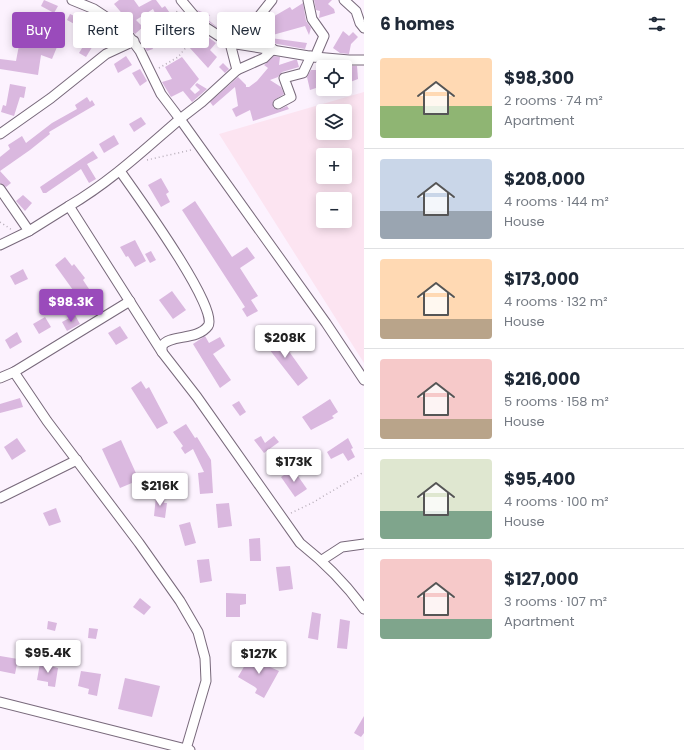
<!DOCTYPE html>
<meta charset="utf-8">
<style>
body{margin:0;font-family:Poppins,sans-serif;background:#f6f6f7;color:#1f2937;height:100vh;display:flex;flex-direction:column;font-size:15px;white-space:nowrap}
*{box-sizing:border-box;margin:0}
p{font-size:13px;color:#747a83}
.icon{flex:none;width:22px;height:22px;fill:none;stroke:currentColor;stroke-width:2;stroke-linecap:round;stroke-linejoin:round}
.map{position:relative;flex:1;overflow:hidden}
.details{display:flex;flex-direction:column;background:#fff;width:320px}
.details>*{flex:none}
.guide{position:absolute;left:12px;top:12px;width:292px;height:36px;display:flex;gap:8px}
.fabs{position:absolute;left:316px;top:60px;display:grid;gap:8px}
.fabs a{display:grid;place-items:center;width:36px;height:36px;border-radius:4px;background:#fff;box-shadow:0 2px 10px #0003;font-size:20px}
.price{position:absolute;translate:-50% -34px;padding:0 9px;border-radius:4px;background:#fff;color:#222;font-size:13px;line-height:26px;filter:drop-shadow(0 1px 2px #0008)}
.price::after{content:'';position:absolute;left:50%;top:24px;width:12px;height:9px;margin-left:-6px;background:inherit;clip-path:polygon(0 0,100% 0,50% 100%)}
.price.current{background:#9a4bbb;color:#fff}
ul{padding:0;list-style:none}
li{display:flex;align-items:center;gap:12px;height:100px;padding:0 16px}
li+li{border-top:1px solid #e0e1e3}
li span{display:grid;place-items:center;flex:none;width:112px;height:80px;border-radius:4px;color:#555}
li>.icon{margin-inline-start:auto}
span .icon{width:48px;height:48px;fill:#fffc;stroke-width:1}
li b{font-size:17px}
h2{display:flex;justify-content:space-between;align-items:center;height:48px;padding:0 16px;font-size:17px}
.chip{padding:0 14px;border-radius:4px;background:#fff;box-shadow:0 2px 10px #0003;font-size:14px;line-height:36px}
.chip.current{background:#9a4bbb;color:#fff}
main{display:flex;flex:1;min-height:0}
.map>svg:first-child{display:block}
.industrial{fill:#fce4f1;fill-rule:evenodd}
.building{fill:#dab8df}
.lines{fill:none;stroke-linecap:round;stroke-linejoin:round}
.street-casing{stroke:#78697b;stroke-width:11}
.path{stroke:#b7aeb9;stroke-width:1.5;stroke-dasharray:1 3;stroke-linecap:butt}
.street{stroke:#fff;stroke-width:9}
</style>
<main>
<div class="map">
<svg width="364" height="750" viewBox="0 0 364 750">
<rect width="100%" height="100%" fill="#fcf2fe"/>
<path class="industrial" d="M364,92V363L219,134ZM323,111H345V133H323ZM323,155H345V177H323ZM323,199H345V221H323Z"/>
<g class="building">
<path d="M44,0L58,6L54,13L41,6Z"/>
<path d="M119,0H134L139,7L152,0H156L162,8L165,6L174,19L178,14L216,43L210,50L217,57L208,68L189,47L196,38L171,23L172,21L162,27L153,9L136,20L143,27L135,34L122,20L125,17L114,4Z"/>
<path d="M314,0H332L328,4L334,9L335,13L319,18L320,11L316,10Z"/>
<path d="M303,3L306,21L311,28L309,35L305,26L269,36L258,27L268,15L271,18L290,7L292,10Z"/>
<path d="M197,10L210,15L207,19L222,31L206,20Z"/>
<path d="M70,14L81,19L78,26L67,20Z"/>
<path d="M343,31L349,36L353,32L358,37L351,44L349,54L340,53L333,48Z"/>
<path d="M261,37L278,39L307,43L305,49L272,43Z"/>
<path d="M20,40L46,45V43L57,47L52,59L41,55L38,75L0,69V59L16,61Z"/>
<path d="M87,40L94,44L86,57L79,53Z"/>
<path d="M149,40L153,49L147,51L141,42Z"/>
<path d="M126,56L132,65L118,73L114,64Z"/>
<path d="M274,56L280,57L279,65L294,60H297L299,67L282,72L278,77L270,80L281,87L284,94L273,101V107L278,110L287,106L289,109L253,121L250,110L236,117L232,109L238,106L235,87L213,106L210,102L238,77L246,85V87H249L257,81L268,68L264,65Z"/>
<path d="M182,57L199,79L190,89L195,94L200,90L195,85L197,83L207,89L192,102L183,91L171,97L162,82L172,79L165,67Z"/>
<path d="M223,63L229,69L225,73L219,67Z"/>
<path d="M345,66H357L358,79L345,84Z"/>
<path d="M140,69L147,81L140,86L132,73Z"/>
<path d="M311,70H317L322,86L310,90L307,77Z"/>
<path d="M10,84L26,87L24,98L20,97L14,116L1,112L3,105L6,106Z"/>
<path d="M87,97L90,102L92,100L95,105L49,132L50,134L30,150L0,171L11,183L6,187L0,183V157L10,149L8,145L22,136L26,143L52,123L77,109L75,105Z"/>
<path d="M141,117L146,124L134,132L129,124Z"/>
<path d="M114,135L119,144L104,153L99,144Z"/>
<path d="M93,151L98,158L87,164L96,179L89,183L81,169L46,193H43L40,187Z"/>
<path d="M161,178L169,192L166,194L170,202L161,207L148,185Z"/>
<path d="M23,195L32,203L25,211L16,201Z"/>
<path d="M195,201L232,257L247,247L255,258L240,268L258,296L251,300L258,311L247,317L242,309L245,307L182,210Z"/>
<path d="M135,240L146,261L135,267L128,256L126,257L120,247Z"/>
<path d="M151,251L156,260L150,263L145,254Z"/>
<path d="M65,257L72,266L74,264L85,278L83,280L89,289L78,297L55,265Z"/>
<path d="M23,269L28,279L15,285L10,276Z"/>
<path d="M172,291L186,310L173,319L159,300Z"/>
<path d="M75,315L80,324L67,331L62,322Z"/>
<path d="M45,317L51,327L39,334L33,324Z"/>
<path d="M120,326L128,338L116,345L108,333Z"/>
<path d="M17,332L22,342L10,349L5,340Z"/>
<path d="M272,332L281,345L283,343L308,378L298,386L262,340Z"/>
<path d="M205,336L209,343L220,337L225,346L213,354L231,380L220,388L193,344Z"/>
<path d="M141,381L146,389L149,387L168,423L157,429L131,388Z"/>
<path d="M20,398L23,407L0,413V404Z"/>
<path d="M330,399L338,412L332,416L334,418L311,430L302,417Z"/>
<path d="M239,401L246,412L240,416L232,405Z"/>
<path d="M186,424L195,438L197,437L211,460L213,493L200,494L198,473L204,472L193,449L185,454L181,448L183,446L173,432Z"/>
<path d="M261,436L265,443L274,436L279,442L264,453L254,440Z"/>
<path d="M17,438L26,451L12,460L4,447Z"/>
<path d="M348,438L353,448L351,449L355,457L348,461L343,453L331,459L327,452Z"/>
<path d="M121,440L139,480L120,488L102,449Z"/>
<path d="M293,469L307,489L295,497L281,477Z"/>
<path d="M156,496L165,497L164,503H167L165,518L154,516Z"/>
<path d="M229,503L232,526L218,528L216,504Z"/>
<path d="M56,508L61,522L49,526L43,513Z"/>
<path d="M190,522L196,543L185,546L179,525Z"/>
<path d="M260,538L261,561H250L249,539Z"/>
<path d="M209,559L212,581L200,583L197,560Z"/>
<path d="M290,566L293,589L279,591L276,567Z"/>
<path d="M226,593L246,594V604L240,605V617H226Z"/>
<path d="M140,598L151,607L144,615L133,607Z"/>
<path d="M312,612L321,614L318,640L308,638Z"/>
<path d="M340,619L350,621L347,649L337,648Z"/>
<path d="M48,621L57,623L55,631L47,629Z"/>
<path d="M89,628L98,629L96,639L88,638Z"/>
<path d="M252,653L271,664L270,667L279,671L264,698L255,693L257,689L255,687L238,677Z"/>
<path d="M0,656L18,659L15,674L0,671Z"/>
<path d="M40,663L58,668L55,687L48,686V682L37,680Z"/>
<path d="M81,671L101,674L97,696L88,694L89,689L78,686Z"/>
<path d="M125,678L160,686L152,717L118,709Z"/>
<path d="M364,716V733L361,737L354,733Z"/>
</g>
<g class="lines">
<defs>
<g id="street">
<path d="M72,0L94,9L123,28L140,51L161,94L180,119L202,102L237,70L230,43"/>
<path d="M181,0L202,25L230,43L315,57L349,60H364"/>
<path d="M308,0L312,19L324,36L315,57"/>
<path d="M344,0L356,11L360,23L364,28"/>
<path d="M237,44L272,0"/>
<path d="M237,70L264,58L273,49"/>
<path d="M278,104L291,97L284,78L303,73L311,56"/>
<path d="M0,134L51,98L106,54L134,41"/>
<path d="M120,171C134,191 220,309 208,326C197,341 169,334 162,346V352"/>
<path d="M0,189L29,231"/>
<path d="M69,206C110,182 144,150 180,119L326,323L364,380"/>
<path d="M0,245L29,231L69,206L162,352L197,397L300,543C324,562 346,584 364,609"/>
<path d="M14,372L47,421L139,543L180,601L198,632L205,658L206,681L186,749"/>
<path d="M0,378L14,372L130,301"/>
<path d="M0,498L77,460"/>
<path d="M322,560L342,547L364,544"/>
<path d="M0,702L190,750"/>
</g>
</defs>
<use href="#street" class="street-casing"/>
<g class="path">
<path d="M142,39L165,33L169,22L178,10"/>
<path d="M159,68L178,57L194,38"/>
<path d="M147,160L191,150"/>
<path d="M0,222L12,230"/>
<path d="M291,513L312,503L364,472"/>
</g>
<use href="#street" class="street"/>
</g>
</svg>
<div class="fabs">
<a><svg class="icon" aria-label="locate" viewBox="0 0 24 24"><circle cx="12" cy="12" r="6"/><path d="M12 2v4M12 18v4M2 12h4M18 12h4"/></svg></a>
<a><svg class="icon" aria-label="layers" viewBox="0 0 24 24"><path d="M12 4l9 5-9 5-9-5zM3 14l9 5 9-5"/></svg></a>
<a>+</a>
<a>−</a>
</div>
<b class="price current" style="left:71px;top:323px">$98.3K</b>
<b class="price" style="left:285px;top:359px">$208K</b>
<b class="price" style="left:294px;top:483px">$173K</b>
<b class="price" style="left:160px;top:507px">$216K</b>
<b class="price" style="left:48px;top:674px">$95.4K</b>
<b class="price" style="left:259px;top:675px">$127K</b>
<div class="guide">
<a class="chip current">Buy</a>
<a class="chip">Rent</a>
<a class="chip">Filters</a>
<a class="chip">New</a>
</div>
</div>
<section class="details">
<h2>6 homes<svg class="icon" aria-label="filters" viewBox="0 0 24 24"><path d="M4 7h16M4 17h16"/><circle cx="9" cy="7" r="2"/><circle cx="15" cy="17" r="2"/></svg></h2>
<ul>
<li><span style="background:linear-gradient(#ffd9b3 60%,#8fb573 0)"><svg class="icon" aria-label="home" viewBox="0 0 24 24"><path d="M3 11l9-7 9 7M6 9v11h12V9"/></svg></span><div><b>$98,300</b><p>2 rooms · 74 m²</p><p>Apartment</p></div></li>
<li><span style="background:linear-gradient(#c9d6e8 65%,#9aa5b1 0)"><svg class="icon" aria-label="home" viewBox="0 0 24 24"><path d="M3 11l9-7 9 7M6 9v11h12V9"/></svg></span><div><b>$208,000</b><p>4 rooms · 144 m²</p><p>House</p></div></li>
<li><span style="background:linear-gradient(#ffd9b3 75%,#b9a48a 0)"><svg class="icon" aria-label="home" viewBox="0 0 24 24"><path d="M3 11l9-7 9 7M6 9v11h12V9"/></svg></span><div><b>$173,000</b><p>4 rooms · 132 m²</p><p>House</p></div></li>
<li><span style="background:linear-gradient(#f6c9c9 75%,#b9a48a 0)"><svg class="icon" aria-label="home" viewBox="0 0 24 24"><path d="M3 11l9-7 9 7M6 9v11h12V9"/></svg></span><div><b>$216,000</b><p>5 rooms · 158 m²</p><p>House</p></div></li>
<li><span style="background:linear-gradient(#dfe7d0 65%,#7fa58c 0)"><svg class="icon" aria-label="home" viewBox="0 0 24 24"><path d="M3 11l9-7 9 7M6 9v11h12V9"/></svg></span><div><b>$95,400</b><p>4 rooms · 100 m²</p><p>House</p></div></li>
<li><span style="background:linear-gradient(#f6c9c9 75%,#7fa58c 0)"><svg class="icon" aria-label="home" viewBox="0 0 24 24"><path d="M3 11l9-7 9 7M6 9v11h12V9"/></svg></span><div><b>$127,000</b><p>3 rooms · 107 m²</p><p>Apartment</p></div></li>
</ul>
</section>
</main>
